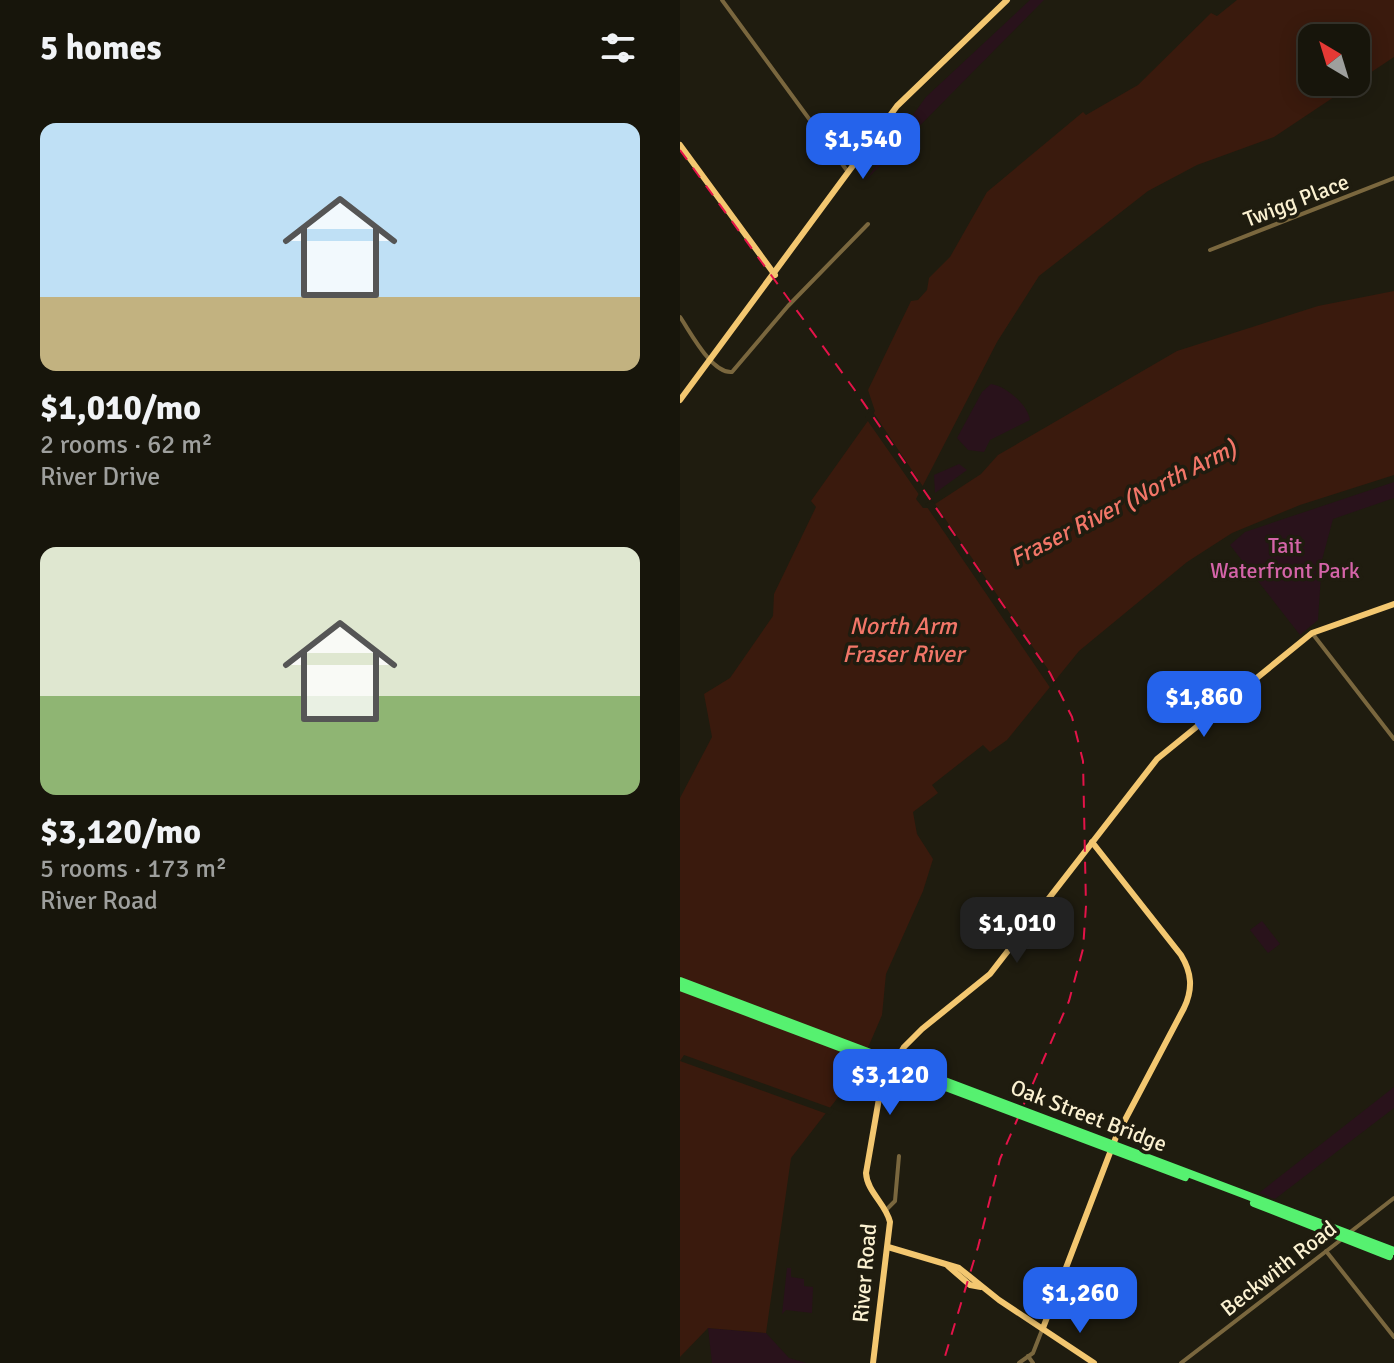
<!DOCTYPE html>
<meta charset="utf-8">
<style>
body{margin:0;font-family:Signika,sans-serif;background:#201e14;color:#f1f3f6;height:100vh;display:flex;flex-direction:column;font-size:30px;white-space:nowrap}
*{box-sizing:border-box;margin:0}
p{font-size:26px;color:#9e9f9d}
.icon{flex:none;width:44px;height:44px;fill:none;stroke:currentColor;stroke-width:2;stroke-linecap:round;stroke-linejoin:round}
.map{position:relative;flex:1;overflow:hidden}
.drawer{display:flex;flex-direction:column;background:#17150b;width:680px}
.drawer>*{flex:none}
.needle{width:52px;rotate:322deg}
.controls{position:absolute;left:618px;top:24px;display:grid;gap:16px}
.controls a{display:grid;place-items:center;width:72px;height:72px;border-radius:16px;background:#17150b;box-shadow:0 4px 20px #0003,0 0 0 2px #36342c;font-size:40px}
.price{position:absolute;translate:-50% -68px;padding:0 18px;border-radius:16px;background:#2563eb;color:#fff;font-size:26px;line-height:52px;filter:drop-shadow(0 2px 4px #0008)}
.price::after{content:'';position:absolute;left:50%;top:48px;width:24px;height:18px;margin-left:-12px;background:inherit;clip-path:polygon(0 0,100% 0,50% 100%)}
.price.active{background:#222;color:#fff}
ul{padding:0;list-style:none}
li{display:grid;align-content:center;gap:16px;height:424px;padding:0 40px}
li span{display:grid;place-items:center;height:248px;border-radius:16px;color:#555}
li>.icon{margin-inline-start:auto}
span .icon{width:144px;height:144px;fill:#fffc;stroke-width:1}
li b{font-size:34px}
h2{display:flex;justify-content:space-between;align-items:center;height:96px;padding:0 40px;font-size:34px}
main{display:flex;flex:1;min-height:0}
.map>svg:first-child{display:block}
.green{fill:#29121b}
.water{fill:#3a1a0d;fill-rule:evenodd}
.pier{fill:#1f1c0f}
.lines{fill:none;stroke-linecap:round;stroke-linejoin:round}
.street{stroke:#7a673e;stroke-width:4}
.secondary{stroke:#f3c770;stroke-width:6}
.rail{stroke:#e41349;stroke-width:2;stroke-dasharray:12 10;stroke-linecap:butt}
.highway-bridge{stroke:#56f170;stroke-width:8}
.labels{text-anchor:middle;stroke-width:7;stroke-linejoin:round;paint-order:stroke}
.street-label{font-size:22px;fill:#fbf1d1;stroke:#1f1c0f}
.park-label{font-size:22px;fill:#d464a8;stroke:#1f1c0f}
.water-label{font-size:24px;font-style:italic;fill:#f27668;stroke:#1f1c0f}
</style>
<main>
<section class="drawer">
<h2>5 homes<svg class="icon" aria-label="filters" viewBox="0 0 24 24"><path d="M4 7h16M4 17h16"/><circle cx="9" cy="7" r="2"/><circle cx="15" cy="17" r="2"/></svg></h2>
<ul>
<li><span style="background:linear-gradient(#bfe0f5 70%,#c2b280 0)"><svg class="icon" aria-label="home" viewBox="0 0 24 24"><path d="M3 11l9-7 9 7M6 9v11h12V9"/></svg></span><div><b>$1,010/mo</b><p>2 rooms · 62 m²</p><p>River Drive</p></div></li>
<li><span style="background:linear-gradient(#dfe7d0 60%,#8fb573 0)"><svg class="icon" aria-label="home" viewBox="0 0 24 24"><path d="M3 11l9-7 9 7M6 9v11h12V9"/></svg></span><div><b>$3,120/mo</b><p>5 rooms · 173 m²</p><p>River Road</p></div></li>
</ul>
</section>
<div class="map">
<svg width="714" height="1363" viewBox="0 0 714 1363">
<rect width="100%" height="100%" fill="#1f1c0f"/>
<g class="green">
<path d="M350,0H364L185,181L246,97Z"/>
<path d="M311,384C326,386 348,405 350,420L310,440L304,452L288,450L277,438L302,392Z"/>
<path d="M279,464L287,470L255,493L254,475Z"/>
<path d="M714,482V498L653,519L642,560L638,620L620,635L550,545L565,532Z"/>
<path d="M582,921L600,944L588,953L570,930Z"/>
<path d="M714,1087V1108L595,1199L579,1193Z"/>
<path d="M107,1268H111V1277L124,1279V1286L133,1287L132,1313L106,1310L102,1314Z"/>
<path d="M28,1328L86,1333L109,1358L126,1363H32Z"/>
</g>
<path class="water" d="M557,0H714V57L594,137L517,165L468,191L359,276L317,342L236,499L243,508H249L301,474L318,455L497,351L638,306L714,291V475L620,505L552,533L507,562L399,651L327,740L310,752L303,745L252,785L258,793L233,812L237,834L253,859L243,891L206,974L202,1015L190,1043L173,1078L111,1158L86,1333L28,1328L0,1357V798L32,737L24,694L50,678L93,616L94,594L136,507L131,501L195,411L188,390L231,301L238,300L247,290L249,278L270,257L307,192L403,112L406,115L458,85L531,13L537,16ZM632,38H676V82H632Z"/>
<g class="pier">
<path d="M191,409L244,488L240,496L185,417Z"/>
<path d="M253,501L376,681L371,689L245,504Z"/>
<path d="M4,1055L154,1109L150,1115L0,1061Z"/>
</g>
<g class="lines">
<g class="street">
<path d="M42,0L168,172"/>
<path d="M530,250L714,178"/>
<path d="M0,317C11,333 32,374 52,372L108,306L188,224"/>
<path d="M632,633L714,739"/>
<path d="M206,1210L215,1201L219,1156"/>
<path d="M669,1233L714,1198"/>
<path d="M646,1251L714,1337"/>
<path d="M348,1356L353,1363"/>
<path d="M339,1363L353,1353L362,1330"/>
<path d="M501,1363L662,1239"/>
</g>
<g class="secondary">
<path d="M0,145L95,275"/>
<path d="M0,400L217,106L327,0"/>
<path d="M208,1247L279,1268L319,1300L414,1363"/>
<path d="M268,1266L290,1285L301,1287"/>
<path d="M363,1328L436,1137L504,1008C513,989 512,973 501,955L412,842"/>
<path d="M193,1363L210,1222C206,1204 187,1192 186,1173L201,1087L224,1047L242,1029L310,974L477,759L632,633L714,604"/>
</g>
<path class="rail" d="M0,150L174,389L370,673L392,717L403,761L406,906L403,949L389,1001L320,1159L298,1247L263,1363"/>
<g class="highway-bridge">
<path d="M0,981L714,1251"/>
<path d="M0,987L505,1177"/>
<path d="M574,1203L709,1256"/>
</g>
</g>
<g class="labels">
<g class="street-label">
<text transform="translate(616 200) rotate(-21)" y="8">Twigg Place</text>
<text transform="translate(409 1115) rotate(21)" y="8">Oak Street Bridge</text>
<text transform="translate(598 1268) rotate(-38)" y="8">Beckwith Road</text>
<text transform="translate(184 1273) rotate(-85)" y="8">River Road</text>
</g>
<g class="park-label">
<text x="605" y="553">Tait<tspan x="605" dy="25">Waterfront Park</tspan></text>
</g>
<g class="water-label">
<text transform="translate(443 503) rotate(-27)" y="8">Fraser River (North Arm)</text>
<text x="223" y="634">North Arm<tspan x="223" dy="28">Fraser River</tspan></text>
</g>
</g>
</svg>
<div class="controls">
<a><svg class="needle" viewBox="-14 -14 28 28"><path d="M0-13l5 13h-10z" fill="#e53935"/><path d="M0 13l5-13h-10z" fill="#9e9f9d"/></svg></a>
</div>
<b class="price" style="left:183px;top:181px">$1,540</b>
<b class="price" style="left:524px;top:739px">$1,860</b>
<b class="price active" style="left:337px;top:965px">$1,010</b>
<b class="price" style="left:210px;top:1117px">$3,120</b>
<b class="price" style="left:400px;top:1335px">$1,260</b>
</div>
</main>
